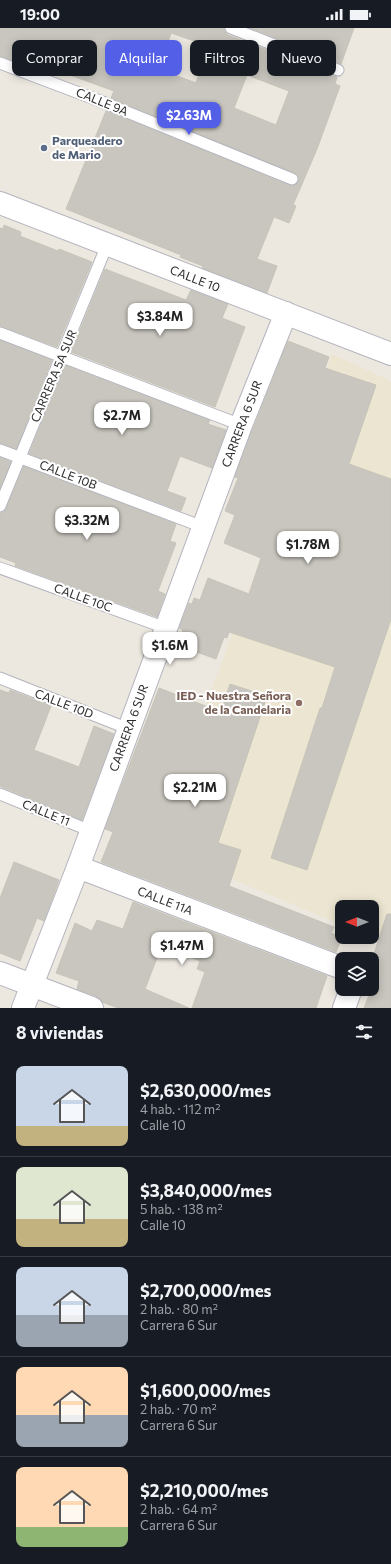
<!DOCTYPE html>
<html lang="es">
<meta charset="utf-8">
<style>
body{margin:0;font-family:Commissioner,sans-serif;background:#20242c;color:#f1f3f6;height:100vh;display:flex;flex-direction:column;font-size:15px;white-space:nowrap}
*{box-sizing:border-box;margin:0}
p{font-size:13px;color:#9ea1a6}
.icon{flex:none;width:22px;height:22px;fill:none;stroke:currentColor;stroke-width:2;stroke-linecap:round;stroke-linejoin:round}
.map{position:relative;height:980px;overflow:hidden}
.side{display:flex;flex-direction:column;background:#171b24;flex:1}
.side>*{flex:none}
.banner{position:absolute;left:12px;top:12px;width:367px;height:36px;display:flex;gap:8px}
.needle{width:26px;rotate:270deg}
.tools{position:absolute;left:335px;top:872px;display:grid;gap:8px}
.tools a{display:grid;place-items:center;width:44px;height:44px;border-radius:8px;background:#171b24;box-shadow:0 2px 10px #0003;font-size:20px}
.price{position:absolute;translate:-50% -34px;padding:0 9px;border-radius:8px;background:#fff;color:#222;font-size:13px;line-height:26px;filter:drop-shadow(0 1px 2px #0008)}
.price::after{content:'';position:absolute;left:50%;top:24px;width:12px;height:9px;margin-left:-6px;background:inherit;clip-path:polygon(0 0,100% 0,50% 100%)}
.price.on{background:#535fe6;color:#fff}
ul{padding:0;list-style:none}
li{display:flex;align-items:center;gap:12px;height:100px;padding:0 16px}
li+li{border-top:1px solid #363941}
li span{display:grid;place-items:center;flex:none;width:112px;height:80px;border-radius:8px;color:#555}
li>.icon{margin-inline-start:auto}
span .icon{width:48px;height:48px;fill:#fffc;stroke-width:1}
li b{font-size:17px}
h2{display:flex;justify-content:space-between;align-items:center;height:48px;padding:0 16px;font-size:17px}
.tag{padding:0 14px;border-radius:8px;background:#171b24;box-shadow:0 2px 10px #0003;font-size:14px;line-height:36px}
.tag.on{background:#535fe6;color:#fff}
.status{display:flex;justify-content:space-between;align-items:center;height:28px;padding:0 20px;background:#171b24;direction:ltr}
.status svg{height:11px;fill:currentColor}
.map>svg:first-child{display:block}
.education{fill:#ebe5d1}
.building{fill:#c8c6be;stroke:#c7c4b9;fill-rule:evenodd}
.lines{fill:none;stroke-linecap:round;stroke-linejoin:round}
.service-casing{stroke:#b3b4be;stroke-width:13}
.minor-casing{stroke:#b3b4be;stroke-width:24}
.path{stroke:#c8c8c8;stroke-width:2.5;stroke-dasharray:3 2;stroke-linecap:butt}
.service{stroke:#fff;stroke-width:11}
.minor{stroke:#fff;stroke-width:22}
.service-dot{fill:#5c6f8a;stroke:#fff;stroke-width:1.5}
.education-dot{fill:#8d6e63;stroke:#fff;stroke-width:1.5}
.labels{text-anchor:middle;stroke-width:4;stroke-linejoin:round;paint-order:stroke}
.street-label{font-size:12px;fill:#2c2c2c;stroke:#fff}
.service-label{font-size:12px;font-weight:bold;fill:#4e5e75;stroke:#fff;text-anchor:start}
.education-label{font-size:12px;font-weight:bold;fill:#785e54;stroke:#fff;text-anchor:end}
</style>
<div class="status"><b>19:00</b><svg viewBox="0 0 49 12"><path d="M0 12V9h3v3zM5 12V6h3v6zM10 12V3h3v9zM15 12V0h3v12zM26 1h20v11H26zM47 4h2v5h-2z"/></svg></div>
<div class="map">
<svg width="391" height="980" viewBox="0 0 391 980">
<rect width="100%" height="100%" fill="#ece8e0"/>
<path class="education" d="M332,326L391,353V917L372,909V879H342V897L153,818L260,532Z"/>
<g class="building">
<path d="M0,0H224L225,4L228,7L337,49L335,56L340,58L317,121L293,177L296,178L289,195L274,189L257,231L277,238L267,265L202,240L203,238L180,229L181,227L66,181L106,83L289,157L293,158L298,154L299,150L297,146L111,70L114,63L48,39L46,45L0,28ZM171,5L209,18L196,55L159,41ZM247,47L289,63L276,97L234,80Z"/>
<path d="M250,0H354L341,36Z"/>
<path d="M4,197L21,204L20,208L58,223L59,221L92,234L57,319L0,298V200L3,201Z"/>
<path d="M105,241L186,272L191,262L228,276L222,290L245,299L215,379L71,324Z"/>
<path d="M0,312L52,332L16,421L0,415Z"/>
<path d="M288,313L329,329L325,340L376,357L349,436L391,451V591L307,842L271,830L320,680H322L335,639L229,604L227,610L224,609L216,631L177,617L183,602L179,600L189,575L192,576L194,570L200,572L208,550L249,566L261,530L224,515L235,487L225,483L238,450L235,449L249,411Z"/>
<path d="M65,337L210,392L208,396L226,402L212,440L180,428L167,463L186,470L181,483L29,426Z"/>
<path d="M0,429L11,434L0,460Z"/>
<path d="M24,438L176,496L170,513L176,515L158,563L165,566L157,589L15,538L16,535L0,529V485L4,484L6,481Z"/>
<path d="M230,656L267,668L218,815L241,822L229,858L334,899L331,905L342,909L336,924L101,834L113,804L105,801L159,660L221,684Z"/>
<path d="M0,662L9,665L10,662L51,678L34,722L79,739L94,698L114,706L82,792L0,758Z"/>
<path d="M14,834L59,852L44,893L37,890L20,933L0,925V870Z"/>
<path d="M133,874L327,948L316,980H192L205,944L197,941L200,933L162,917L145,961L189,980H118L102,974L96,968L77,961L79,953L56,945L75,895L92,903L97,892L123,901Z"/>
<path d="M387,886H391V980H364L378,944L372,942V932Z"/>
</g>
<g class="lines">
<defs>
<g id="service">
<path d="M231,0L338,42"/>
<path d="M0,35L100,73L292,151"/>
<path d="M0,305L241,397"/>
<path d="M0,422L203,499"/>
<path d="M0,478L107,217"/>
<path d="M0,540L166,600"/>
<path d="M0,650L129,701"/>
<path d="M0,766L91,803"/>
</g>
<g id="minor">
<path d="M0,175L391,326"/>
<path d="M78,839L342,940"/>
<path d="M0,945L92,980"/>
<path d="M23,980L78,839L241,397L286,285"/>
<path d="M344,980L351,961"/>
</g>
</defs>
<use href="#service" class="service-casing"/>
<use href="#minor" class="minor-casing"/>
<path class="path" d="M372,951L391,958"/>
<use href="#service" class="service"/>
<use href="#minor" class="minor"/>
</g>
<circle class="service-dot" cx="44" cy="120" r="4"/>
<circle class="education-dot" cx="299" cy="675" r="4"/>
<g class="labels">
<g class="street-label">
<text transform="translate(102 74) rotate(22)" y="4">CALLE 9A</text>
<text transform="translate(195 251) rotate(21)" y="4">CALLE 10</text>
<text transform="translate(54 348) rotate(-67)" y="4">CARRERA 5A SUR</text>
<text transform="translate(242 396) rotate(-69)" y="4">CARRERA 6 SUR</text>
<text transform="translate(68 447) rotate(21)" y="4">CALLE 10B</text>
<text transform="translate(83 570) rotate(20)" y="4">CALLE 10C</text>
<text transform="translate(64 676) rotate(21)" y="4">CALLE 10D</text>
<text transform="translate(129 700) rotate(-70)" y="4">CARRERA 6 SUR</text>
<text transform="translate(46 785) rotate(22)" y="4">CALLE 11</text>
<text transform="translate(165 873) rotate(21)" y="4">CALLE 11A</text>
</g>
<g class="service-label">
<text x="52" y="117">Parqueadero<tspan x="52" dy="14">de Mario</tspan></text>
</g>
<g class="education-label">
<text x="291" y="672">IED - Nuestra Señora<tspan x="291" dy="14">de la Candelaria</tspan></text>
</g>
</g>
</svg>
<div class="tools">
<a><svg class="needle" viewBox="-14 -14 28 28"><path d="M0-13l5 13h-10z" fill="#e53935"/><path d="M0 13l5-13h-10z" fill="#9ea1a6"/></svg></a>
<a><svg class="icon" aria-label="layers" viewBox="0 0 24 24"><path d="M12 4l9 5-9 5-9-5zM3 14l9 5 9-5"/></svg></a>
</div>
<b class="price on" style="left:189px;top:108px">$2.63M</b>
<b class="price" style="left:160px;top:309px">$3.84M</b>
<b class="price" style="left:122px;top:408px">$2.7M</b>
<b class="price" style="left:87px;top:513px">$3.32M</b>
<b class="price" style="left:308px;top:537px">$1.78M</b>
<b class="price" style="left:170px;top:638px">$1.6M</b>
<b class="price" style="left:195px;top:780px">$2.21M</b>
<b class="price" style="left:182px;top:938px">$1.47M</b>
<div class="banner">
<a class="tag">Comprar</a>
<a class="tag on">Alquilar</a>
<a class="tag">Filtros</a>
<a class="tag">Nuevo</a>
</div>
</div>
<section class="side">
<h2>8 viviendas<svg class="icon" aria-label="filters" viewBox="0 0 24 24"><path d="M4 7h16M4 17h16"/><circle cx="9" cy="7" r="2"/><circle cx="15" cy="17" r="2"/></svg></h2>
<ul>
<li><span style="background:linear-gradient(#c9d6e8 75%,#c2b280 0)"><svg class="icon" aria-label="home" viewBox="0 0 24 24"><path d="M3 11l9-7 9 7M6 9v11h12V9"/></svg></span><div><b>$2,630,000/mes</b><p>4 hab. · 112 m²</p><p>Calle 10</p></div></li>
<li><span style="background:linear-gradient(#dfe7d0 65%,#c2b280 0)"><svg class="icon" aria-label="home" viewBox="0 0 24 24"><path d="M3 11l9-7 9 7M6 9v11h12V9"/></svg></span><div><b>$3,840,000/mes</b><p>5 hab. · 138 m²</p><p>Calle 10</p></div></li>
<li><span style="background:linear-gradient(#c9d6e8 60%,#9aa5b1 0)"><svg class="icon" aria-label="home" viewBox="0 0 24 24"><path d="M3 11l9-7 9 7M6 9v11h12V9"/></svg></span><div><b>$2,700,000/mes</b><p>2 hab. · 80 m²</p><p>Carrera 6 Sur</p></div></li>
<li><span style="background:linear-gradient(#ffd9b3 60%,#9aa5b1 0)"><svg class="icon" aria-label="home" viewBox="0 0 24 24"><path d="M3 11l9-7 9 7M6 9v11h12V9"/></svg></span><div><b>$1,600,000/mes</b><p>2 hab. · 70 m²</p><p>Carrera 6 Sur</p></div></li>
<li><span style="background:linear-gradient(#ffd9b3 75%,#8fb573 0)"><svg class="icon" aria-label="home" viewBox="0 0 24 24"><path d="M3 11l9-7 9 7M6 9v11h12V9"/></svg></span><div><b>$2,210,000/mes</b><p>2 hab. · 64 m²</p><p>Carrera 6 Sur</p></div></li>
</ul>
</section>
